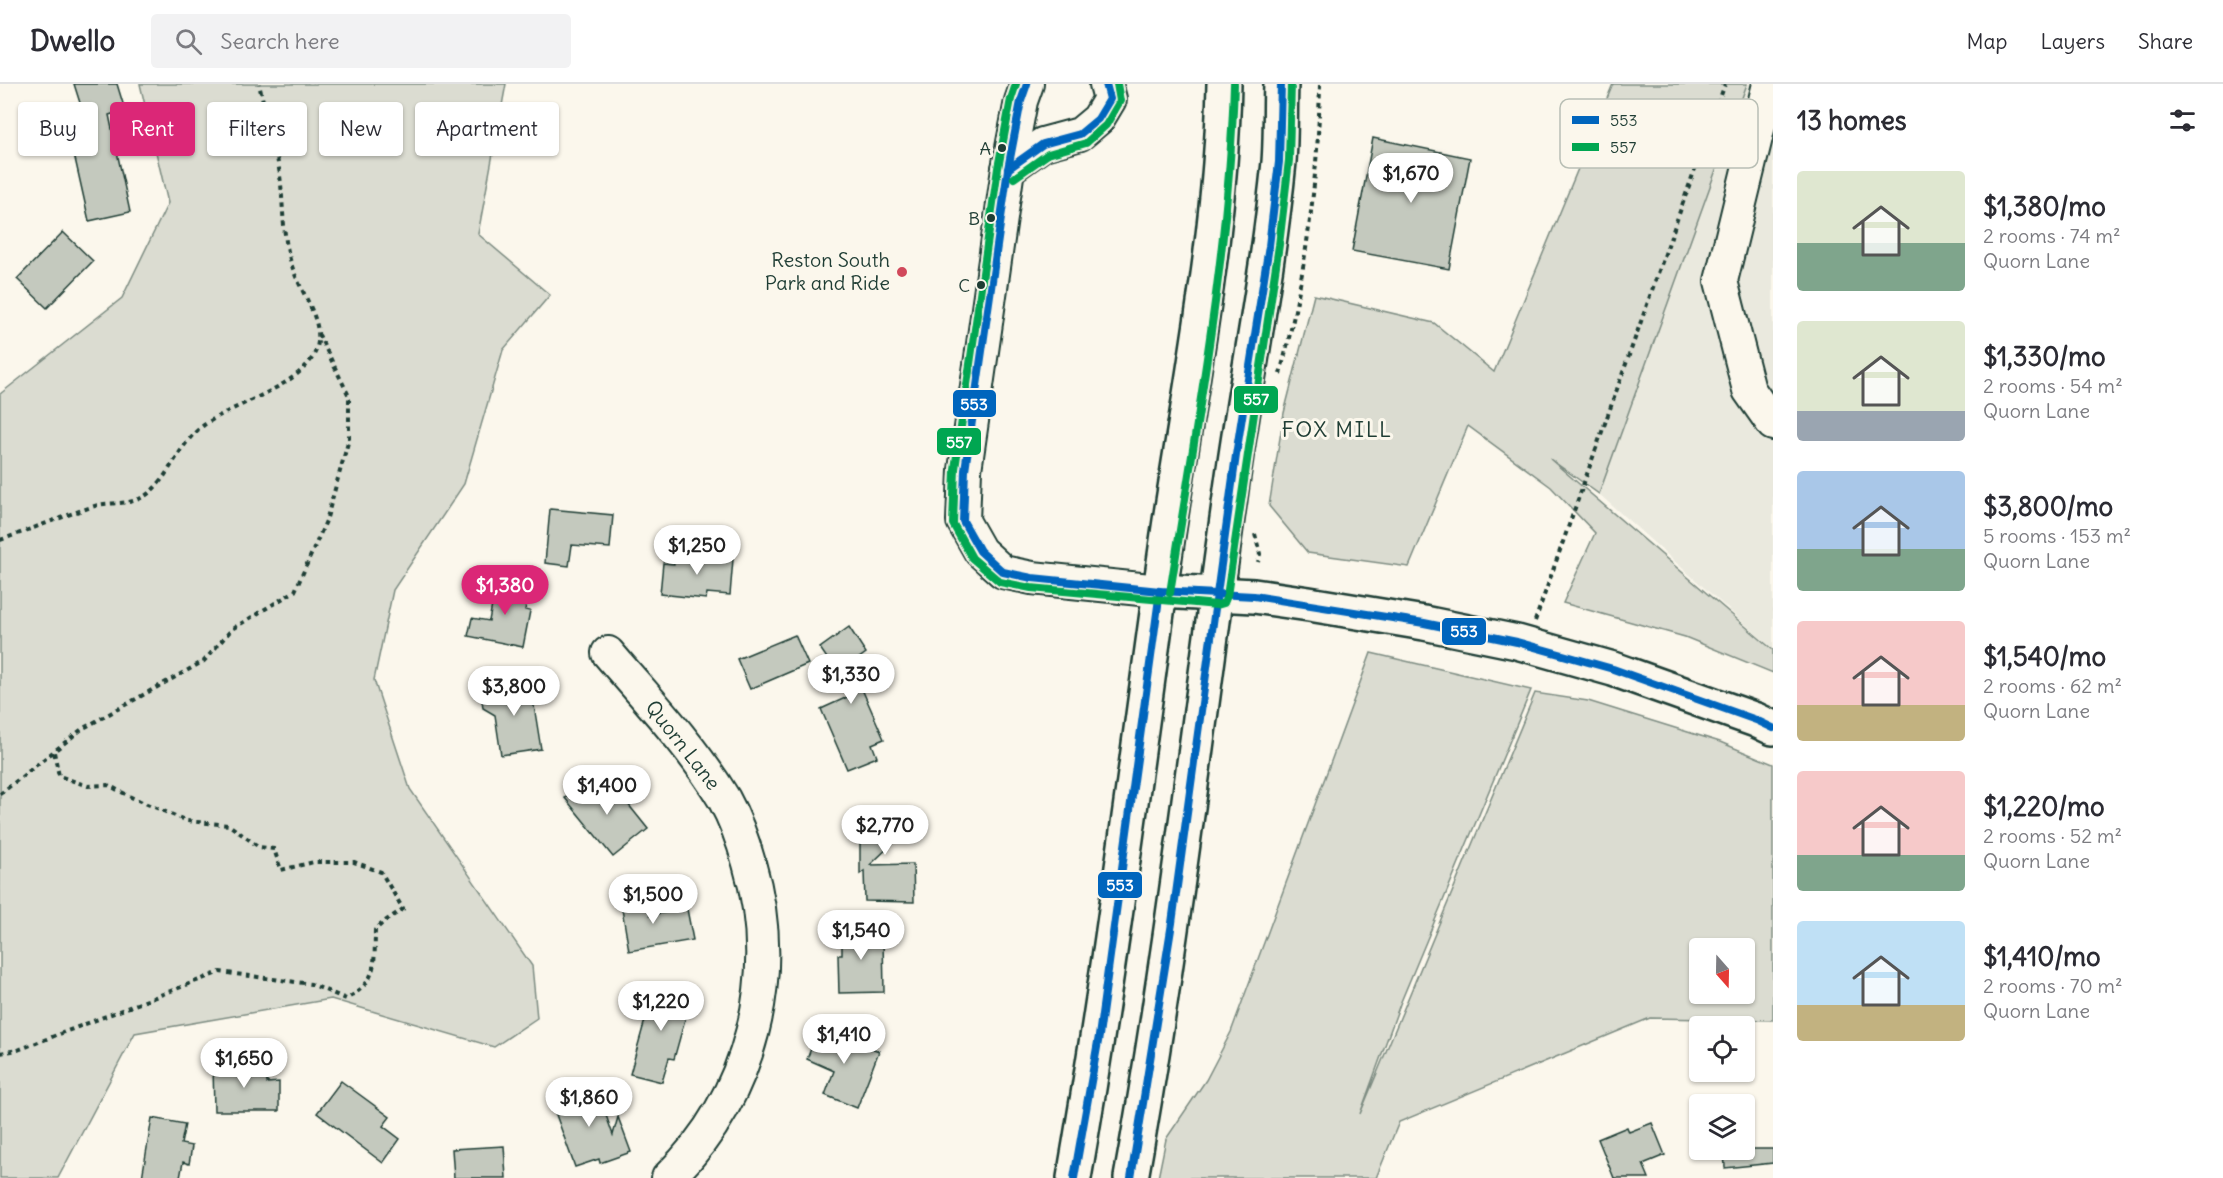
<!DOCTYPE html>
<meta charset="utf-8">
<style>
body{margin:0;font-family:Delius,sans-serif;background:#f2f2f3;color:#2b2b33;height:100vh;display:flex;flex-direction:column;font-size:22px;white-space:nowrap}
*{box-sizing:border-box;margin:0}
p{font-size:20px;color:#7c7c81}
.icon{flex:none;width:33px;height:33px;fill:none;stroke:currentColor;stroke-width:2;stroke-linecap:round;stroke-linejoin:round}
.map{position:relative;flex:1;overflow:hidden}
.drawer{display:flex;flex-direction:column;background:#fff;width:450px}
.drawer>*{flex:none}
.guide{position:absolute;left:18px;top:18px;width:570px;height:54px;display:flex;gap:12px}
.needle{width:39px;rotate:160deg}
.controls{position:absolute;left:1689px;top:854px;display:grid;gap:12px}
.controls a{display:grid;place-items:center;width:66px;height:66px;border-radius:6px;background:#fff;box-shadow:0 2px 4px #0004;font-size:30px}
.price{position:absolute;translate:-50% -51px;padding:0 14px;border-radius:21px;background:#fff;color:#222;font-size:20px;line-height:39px;filter:drop-shadow(0 2px 3px #0008)}
.price::after{content:'';position:absolute;left:50%;top:36px;width:18px;height:14px;margin-left:-9px;background:inherit;clip-path:polygon(0 0,100% 0,50% 100%)}
.price.active{background:#db2777;color:#fff}
ul{padding:0;list-style:none}
li{display:flex;align-items:center;gap:18px;height:150px;padding:0 24px}
li span{display:grid;place-items:center;flex:none;width:168px;height:120px;border-radius:6px;color:#555}
li>.icon{margin-inline-start:auto}
span .icon{width:72px;height:72px;fill:#fffc;stroke-width:1}
li b{font-size:26px}
h2{display:flex;justify-content:space-between;align-items:center;height:72px;padding:0 24px;font-size:26px}
.pill{padding:0 21px;border-radius:6px;background:#fff;box-shadow:0 2px 4px #0004;font-size:21px;line-height:54px}
.pill.active{background:#db2777;color:#fff}
header{display:flex;align-items:center;gap:36px;box-sizing:border-box;height:84px;padding:0 30px;background:#fff;border-bottom:2px solid #e1e1e2}
header strong{font-size:28px}
nav{display:flex;gap:33px;margin-inline-start:auto;font-size:21px}
.search{width:420px;height:54px;background:#f2f2f3;display:flex;align-items:center;gap:15px;box-sizing:border-box;padding:0 21px;border-radius:6px;color:#7c7c81;font-size:22px}
main{display:flex;flex:1;min-height:0}
.map>svg:first-child{display:block}
.built{fill:#eae9de}
.green{fill:#dbdcd1;stroke:#7d8c82;stroke-width:1.5;fill-rule:evenodd}
.building{fill:#c4c9be;stroke:#1f3d34;stroke-width:1.5}
.lines{fill:none;stroke-linecap:round;stroke-linejoin:round}
.minor-casing{stroke:#1f3d34;stroke-width:36}
.major-casing{stroke:#1f3d34;stroke-width:38}
.path{stroke:#1f3d34;stroke-width:4;stroke-dasharray:4.5 4.5;stroke-linecap:butt}
.minor{stroke:#fbf7ec;stroke-width:32}
.major{stroke:#fbf7ec;stroke-width:33}
.bus-1-casing{stroke:#fbf7ec;stroke-width:12}
.bus-2-casing{stroke:#fbf7ec;stroke-width:12}
.bus-1{stroke:#0065bd;stroke-width:8}
.bus-2{stroke:#00a651;stroke-width:8}
.bus-dot{fill:#1f3d34;stroke:#fbf7ec;stroke-width:2}
.poi-dot{fill:#d1495b;stroke:#fbf7ec;stroke-width:2}
.labels{text-anchor:middle;stroke-width:6;stroke-linejoin:round;paint-order:stroke}
.bus-label{font-size:18px;fill:#1f3d34;stroke:#fbf7ec;text-anchor:end}
.poi-label{font-size:20px;fill:#1f3d34;stroke:#fbf7ec;text-anchor:end}
.street-label{font-size:20px;fill:#1f3d34;stroke:#fbf7ec}
.quarter-label{font-size:22px;letter-spacing:1.5px;fill:#1f3d34;stroke:#fbf7ec}
.key{fill:#fbf7ec;stroke:#b9bfb5;stroke-width:1.5}
.key-label{font-size:16px;fill:#1f3d34}
.line-badge{stroke:#fbf7ec;stroke-width:2}
.badge-label{font-size:16px;text-anchor:middle;font-weight:bold;fill:#fff}
</style>
<header>
<strong>Dwello</strong>
<div class="search"><svg class="icon" aria-label="search" viewBox="0 0 24 24"><circle cx="10" cy="10" r="6"/><path d="M15 15l6 6"/></svg>Search here</div>
<nav><a>Map</a><a>Layers</a><a>Share</a></nav>
</header>
<main>
<div class="map">
<svg width="1773" height="1094" viewBox="0 0 1773 1094">
<rect width="100%" height="100%" fill="#fbf7ec"/>
<filter id="ink" filterUnits="userSpaceOnUse"><feTurbulence type="fractalNoise" baseFrequency=".0167" numOctaves="2"/><feDisplacementMap in="SourceGraphic" scale="12" xChannelSelector="R" yChannelSelector="G"/><feConvolveMatrix kernelMatrix="1 2 1 2 8 2 1 2 1" color-interpolation-filters="sRGB"/></filter>
<g filter="url(#ink)">
<path class="built" d="M1747,0H1773V565L1599,410Z"/>
<g class="green">
<path d="M140,0H506L478,150L550,211L503,266L464,400L393,506L374,596L410,705L532,882L537,934L494,963L331,915L135,949L58,1094H0V310L122,214L168,119Z"/>
<path d="M1613,0H1747L1599,410L1550,375L1773,566V589L1685,553L1563,519L1595,449L1551,403L1468,342L1409,483L1308,469L1269,422L1284,329L1314,211L1434,239L1494,288Z"/>
<path d="M1371,569L1531,606L1400,920L1360,1030L1535,609L1588,617L1720,658L1773,680V936L1650,934L1399,1038L1376,1094H1158L1166,1055L1206,996L1231,948ZM1700,864H1744V909H1700Z"/>
</g>
<g class="building">
<path d="M74,0H117L125,26L109,31L130,128L89,137L74,70L95,66Z"/>
<path d="M1373,54L1470,74L1449,185L1352,167Z"/>
<path d="M63,148L93,177L47,224L17,195Z"/>
<path d="M550,425L613,431L610,464L572,461L569,482L545,479Z"/>
<path d="M675,469L733,475L730,511L707,509L706,515L660,510L663,479L674,480Z"/>
<path d="M497,495L530,502L525,526L530,527L523,563L468,552L472,534L489,537Z"/>
<path d="M849,543L866,569L851,580L884,655L872,660L877,673L847,685L821,625L852,611L820,564Z"/>
<path d="M795,551L808,580L750,605L737,575Z"/>
<path d="M530,597L541,665L501,671L495,631L483,624L482,615L488,604Z"/>
<path d="M592,693L607,712L616,705L648,745L613,773L565,714Z"/>
<path d="M906,724L913,730V740L870,781L913,780L914,818L865,817L864,787L860,790V748H863V725Z"/>
<path d="M646,809L650,831L687,825L693,856L629,867L620,813Z"/>
<path d="M876,842L877,855H883L884,908L839,909L838,871H842V843Z"/>
<path d="M655,900L692,910L674,975L669,974L662,998L630,990Z"/>
<path d="M819,944L879,967L857,1024L825,1011L834,987L807,975Z"/>
<path d="M213,981H266L267,999L279,998V1027H214Z"/>
<path d="M341,997L390,1033L383,1042L400,1055L383,1079L317,1029Z"/>
<path d="M595,1000L613,1051L618,1033L631,1068L600,1079L599,1075L575,1083L551,1017Z"/>
<path d="M152,1034L185,1040L181,1060L192,1062L189,1080L183,1078L180,1094H142Z"/>
<path d="M1652,1039L1665,1071L1643,1080L1649,1094H1614L1598,1055L1627,1043L1629,1048Z"/>
<path d="M504,1062L506,1094H454L452,1065Z"/>
<path d="M1724,1065H1773V1079L1725,1084Z"/>
</g>
<g class="lines">
<defs>
<g id="minor">
<path d="M1027,0L1021,17L1008,85L965,386L963,437L980,467L1003,488L1032,494L1160,507"/>
<path d="M1769,0L1721,197L1749,306L1773,340"/>
<path d="M1008,85L1043,60L1080,50L1098,35L1110,15L1106,0"/>
<path d="M608,569C648,616 692,662 724,715C735,735 743,757 749,779C782,891 752,1012 668,1094"/>
</g>
<g id="major">
<path d="M1160,507L1254,512L1309,520L1424,539L1517,558L1613,585L1756,636L1773,644"/>
<path d="M1074,1094C1111,882 1137,669 1167,457C1189,305 1221,153 1224,0"/>
<path d="M1131,1094C1172,868 1198,640 1230,413C1245,301 1268,190 1279,78C1281,52 1280,26 1281,0"/>
</g>
</defs>
<use href="#minor" class="minor-casing"/>
<use href="#major" class="major-casing"/>
<g class="path">
<path d="M1280,290C1305,196 1318,97 1320,0"/>
<path d="M1255,450L1260,470L1258,478"/>
<path d="M0,456C33,445 65,431 98,421C113,418 129,421 143,413C169,398 177,360 204,341C234,319 307,301 317,263C324,236 300,208 292,182C280,145 285,116 278,79C273,53 265,27 259,0"/>
<path d="M1535,537L1725,0"/>
<path d="M0,710L82,645L204,577L232,545L295,507L326,437L349,355V312L319,251"/>
<path d="M0,969L18,966L220,888L311,900L346,915C379,897 374,879 375,846L385,837L403,825L381,788L354,778H314L281,786L274,765L259,763L229,741L187,737L133,714L108,701L88,702L59,692L54,668"/>
</g>
<use href="#minor" class="minor"/>
<use href="#major" class="major"/>
<defs>
<g id="bus-1">
<path d="M1027,0L1021,17L1008,85L965,386L963,437L980,467L1003,488L1032,494L1160,507L1254,512L1424,539L1517,558L1613,585L1756,636L1773,644"/>
<path d="M1008,85L1043,60L1080,50L1098,35L1110,15L1106,0"/>
<path d="M1074,1094L1099,952L1160,507"/>
<path d="M1131,1094L1172,839L1236,371L1269,162L1279,78L1281,0"/>
</g>
<g id="bus-2">
<path d="M1016,0L1011,15L998,84L955,385L953,440L972,474L1000,498L1031,504L1217,521L1224,519L1227,512L1279,161L1289,76L1291,0"/>
<path d="M1014,94L1048,70L1086,59L1106,41L1120,17L1117,0"/>
<path d="M1170,509C1196,341 1229,170 1234,0"/>
</g>
</defs>
<use href="#bus-1" class="bus-1-casing"/>
<use href="#bus-2" class="bus-2-casing"/>
<use href="#bus-1" class="bus-1"/>
<use href="#bus-2" class="bus-2"/>
</g>
</g>
<g class="bus-dot">
<circle cx="1002" cy="64" r="5"/>
<circle cx="991" cy="134" r="5"/>
<circle cx="981" cy="201" r="5"/>
</g>
<circle class="poi-dot" cx="902" cy="188" r="6"/>
<g class="labels">
<g class="bus-label">
<text x="991" y="71">A</text>
<text x="980" y="141">B</text>
<text x="970" y="208">C</text>
</g>
<g class="poi-label">
<text x="890" y="183">Reston South<tspan x="890" dy="23">Park and Ride</tspan></text>
</g>
<g class="street-label">
<text transform="translate(683 661) rotate(52)" y="7">Quorn Lane</text>
</g>
<g class="quarter-label">
<text x="1337" y="353">FOX MILL</text>
</g>
</g>
<rect x="1560" y="15" width="198" height="69" rx="9" class="key"/>
<rect x="1572" y="32" width="27" height="8" fill="#0065bd"/>
<rect x="1572" y="59" width="27" height="8" fill="#00a651"/>
<g class="key-label">
<text x="1610" y="42">553</text>
<text x="1610" y="69">557</text>
</g>
<g class="line-badge">
<rect x="1233" y="301" width="46" height="29" rx="6" fill="#00a651"/>
<rect x="952" y="305" width="45" height="29" rx="6" fill="#0065bd"/>
<rect x="936" y="343" width="46" height="29" rx="6" fill="#00a651"/>
<rect x="1441" y="533" width="46" height="29" rx="6" fill="#0065bd"/>
<rect x="1097" y="787" width="46" height="28" rx="6" fill="#0065bd"/>
</g>
<g class="badge-label">
<text x="1256" y="321">557</text>
<text x="974" y="326">553</text>
<text x="959" y="364">557</text>
<text x="1464" y="553">553</text>
<text x="1120" y="807">553</text>
</g>
</svg>
<div class="controls">
<a><svg class="needle" viewBox="-14 -14 28 28"><path d="M0-13l5 13h-10z" fill="#e53935"/><path d="M0 13l5-13h-10z" fill="#7c7c81"/></svg></a>
<a><svg class="icon" aria-label="locate" viewBox="0 0 24 24"><circle cx="12" cy="12" r="6"/><path d="M12 2v4M12 18v4M2 12h4M18 12h4"/></svg></a>
<a><svg class="icon" aria-label="layers" viewBox="0 0 24 24"><path d="M12 4l9 5-9 5-9-5zM3 14l9 5 9-5"/></svg></a>
</div>
<b class="price" style="left:1411px;top:120px">$1,670</b>
<b class="price" style="left:697px;top:492px">$1,250</b>
<b class="price active" style="left:505px;top:532px">$1,380</b>
<b class="price" style="left:851px;top:621px">$1,330</b>
<b class="price" style="left:514px;top:633px">$3,800</b>
<b class="price" style="left:607px;top:732px">$1,400</b>
<b class="price" style="left:885px;top:772px">$2,770</b>
<b class="price" style="left:653px;top:841px">$1,500</b>
<b class="price" style="left:861px;top:877px">$1,540</b>
<b class="price" style="left:661px;top:948px">$1,220</b>
<b class="price" style="left:844px;top:981px">$1,410</b>
<b class="price" style="left:244px;top:1005px">$1,650</b>
<b class="price" style="left:589px;top:1044px">$1,860</b>
<div class="guide">
<a class="pill">Buy</a>
<a class="pill active">Rent</a>
<a class="pill">Filters</a>
<a class="pill">New</a>
<a class="pill">Apartment</a>
</div>
</div>
<section class="drawer">
<h2>13 homes<svg class="icon" aria-label="filters" viewBox="0 0 24 24"><path d="M4 7h16M4 17h16"/><circle cx="9" cy="7" r="2"/><circle cx="15" cy="17" r="2"/></svg></h2>
<ul>
<li><span style="background:linear-gradient(#dfe7d0 60%,#7fa58c 0)"><svg class="icon" aria-label="home" viewBox="0 0 24 24"><path d="M3 11l9-7 9 7M6 9v11h12V9"/></svg></span><div><b>$1,380/mo</b><p>2 rooms · 74 m²</p><p>Quorn Lane</p></div></li>
<li><span style="background:linear-gradient(#dfe7d0 75%,#9aa5b1 0)"><svg class="icon" aria-label="home" viewBox="0 0 24 24"><path d="M3 11l9-7 9 7M6 9v11h12V9"/></svg></span><div><b>$1,330/mo</b><p>2 rooms · 54 m²</p><p>Quorn Lane</p></div></li>
<li><span style="background:linear-gradient(#a9c7e8 65%,#7fa58c 0)"><svg class="icon" aria-label="home" viewBox="0 0 24 24"><path d="M3 11l9-7 9 7M6 9v11h12V9"/></svg></span><div><b>$3,800/mo</b><p>5 rooms · 153 m²</p><p>Quorn Lane</p></div></li>
<li><span style="background:linear-gradient(#f6c9c9 70%,#c2b280 0)"><svg class="icon" aria-label="home" viewBox="0 0 24 24"><path d="M3 11l9-7 9 7M6 9v11h12V9"/></svg></span><div><b>$1,540/mo</b><p>2 rooms · 62 m²</p><p>Quorn Lane</p></div></li>
<li><span style="background:linear-gradient(#f6c9c9 70%,#7fa58c 0)"><svg class="icon" aria-label="home" viewBox="0 0 24 24"><path d="M3 11l9-7 9 7M6 9v11h12V9"/></svg></span><div><b>$1,220/mo</b><p>2 rooms · 52 m²</p><p>Quorn Lane</p></div></li>
<li><span style="background:linear-gradient(#bfe0f5 70%,#c2b280 0)"><svg class="icon" aria-label="home" viewBox="0 0 24 24"><path d="M3 11l9-7 9 7M6 9v11h12V9"/></svg></span><div><b>$1,410/mo</b><p>2 rooms · 70 m²</p><p>Quorn Lane</p></div></li>
</ul>
</section>
</main>
